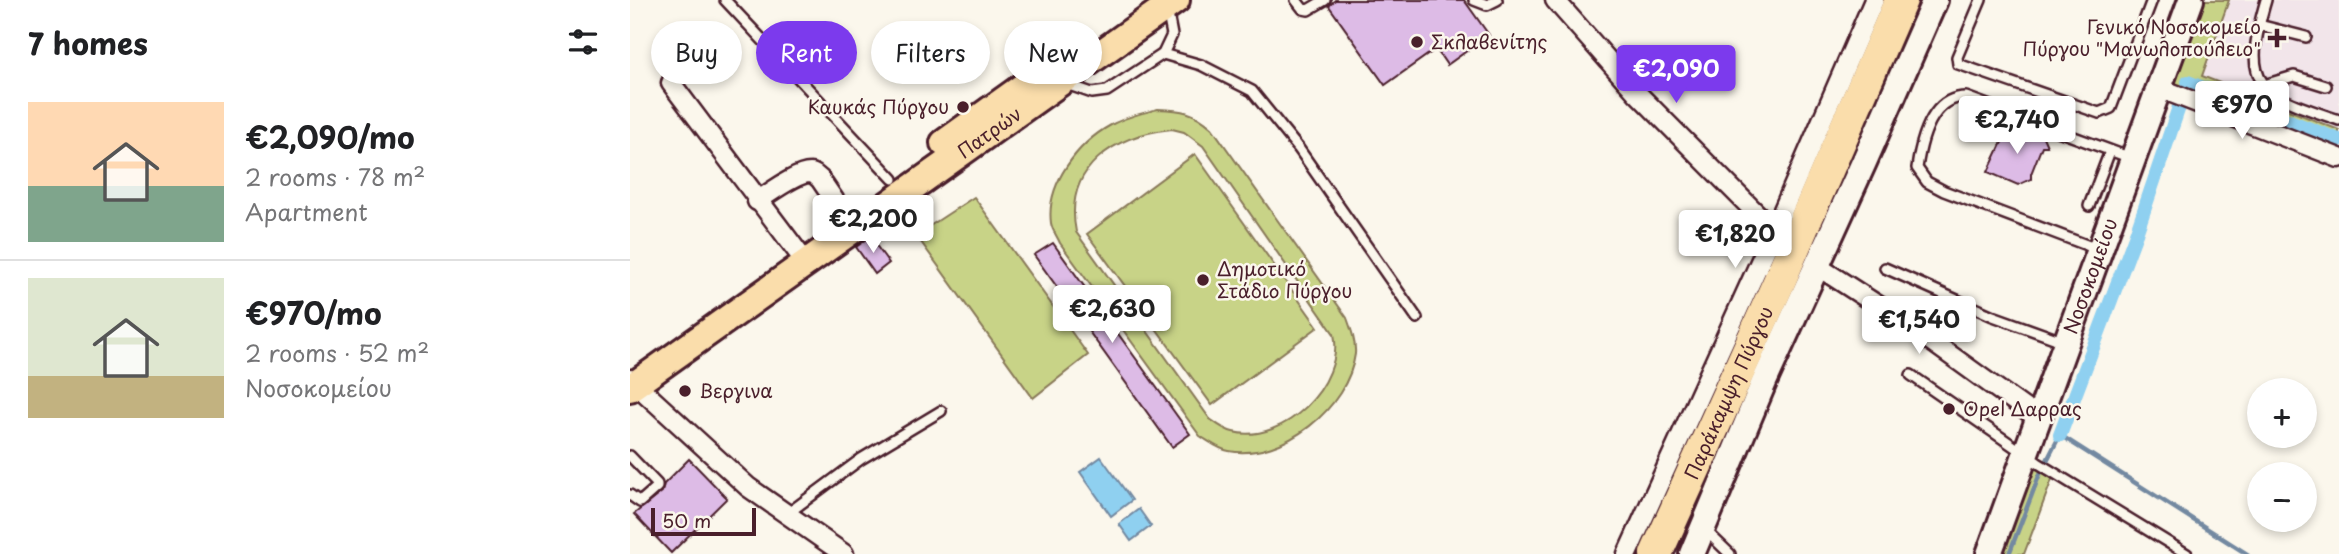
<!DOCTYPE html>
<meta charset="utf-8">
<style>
body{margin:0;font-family:"Playpen Sans",sans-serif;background:#f2f2f2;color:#202124;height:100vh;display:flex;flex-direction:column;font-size:26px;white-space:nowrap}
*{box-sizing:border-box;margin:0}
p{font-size:23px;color:#757577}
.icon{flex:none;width:38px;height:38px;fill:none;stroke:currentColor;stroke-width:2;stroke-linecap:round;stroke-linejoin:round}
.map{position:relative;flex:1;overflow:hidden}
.panel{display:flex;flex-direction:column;background:#fff;width:630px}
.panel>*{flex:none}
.guide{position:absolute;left:21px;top:21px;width:665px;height:63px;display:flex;gap:14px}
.tools{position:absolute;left:1617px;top:378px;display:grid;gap:14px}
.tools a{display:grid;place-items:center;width:70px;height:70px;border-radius:50%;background:#fff;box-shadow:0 4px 10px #0003;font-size:35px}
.scale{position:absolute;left:21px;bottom:18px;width:105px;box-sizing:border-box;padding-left:7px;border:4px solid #4a1f2b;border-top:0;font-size:19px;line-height:24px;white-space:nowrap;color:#4a1f2b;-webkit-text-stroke:5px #fbf7ec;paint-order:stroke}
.price{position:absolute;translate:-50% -60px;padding:0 16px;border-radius:7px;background:#fff;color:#222;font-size:23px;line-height:46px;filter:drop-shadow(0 2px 4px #0008)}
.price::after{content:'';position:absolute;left:50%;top:42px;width:21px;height:16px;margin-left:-10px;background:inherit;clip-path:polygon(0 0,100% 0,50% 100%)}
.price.selected{background:#7c3aed;color:#fff}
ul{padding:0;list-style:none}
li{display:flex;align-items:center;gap:21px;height:175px;padding:0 28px}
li+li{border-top:2px solid #e0e0e0}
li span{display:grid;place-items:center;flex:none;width:196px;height:140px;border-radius:0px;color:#555}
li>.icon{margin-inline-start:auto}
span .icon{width:84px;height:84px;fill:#fffc;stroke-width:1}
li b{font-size:30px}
h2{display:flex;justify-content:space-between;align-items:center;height:84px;padding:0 28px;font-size:30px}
.tag{padding:0 24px;border-radius:32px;background:#fff;box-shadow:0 4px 10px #0003;font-size:24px;line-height:63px}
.tag.selected{background:#7c3aed;color:#fff}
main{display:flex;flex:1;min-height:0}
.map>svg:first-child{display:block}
.built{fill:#f2e5ea}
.green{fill:#c8d387;stroke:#897959;stroke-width:2;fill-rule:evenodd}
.water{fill:#8fd0f0;stroke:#7389a1;stroke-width:2}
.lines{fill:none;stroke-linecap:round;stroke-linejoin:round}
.stream{stroke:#7389a1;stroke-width:4.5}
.canal{stroke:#8fd0f0;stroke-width:14}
.building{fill:#ddbbe6;stroke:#4a1f2b;stroke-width:2}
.lane-casing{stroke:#4a1f2b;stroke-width:14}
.street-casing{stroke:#4a1f2b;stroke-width:23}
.secondary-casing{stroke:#4a1f2b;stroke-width:30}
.primary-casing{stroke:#4a1f2b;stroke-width:32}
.highway-casing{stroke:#4a1f2b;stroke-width:37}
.lane{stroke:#fbf7ec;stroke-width:9}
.street{stroke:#fbf7ec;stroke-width:18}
.secondary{stroke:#fbf7ec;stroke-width:24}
.primary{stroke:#faddab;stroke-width:26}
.highway{stroke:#faddab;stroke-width:32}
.poi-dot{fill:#4a1f2b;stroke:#fbf7ec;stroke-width:2.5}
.labels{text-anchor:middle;stroke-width:5;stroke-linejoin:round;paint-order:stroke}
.poi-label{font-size:19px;fill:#4a1f2b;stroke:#fbf7ec;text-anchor:start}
.street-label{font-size:19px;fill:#4a1f2b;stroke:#fbf7ec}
</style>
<main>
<section class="panel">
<h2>7 homes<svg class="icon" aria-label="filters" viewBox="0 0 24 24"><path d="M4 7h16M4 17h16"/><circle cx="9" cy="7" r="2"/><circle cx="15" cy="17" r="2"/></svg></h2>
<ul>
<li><span style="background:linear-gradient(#ffd9b3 60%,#7fa58c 0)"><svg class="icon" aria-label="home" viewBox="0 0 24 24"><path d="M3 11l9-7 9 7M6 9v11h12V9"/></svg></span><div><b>€2,090/mo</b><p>2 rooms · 78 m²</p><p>Apartment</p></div></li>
<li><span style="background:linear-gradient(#dfe7d0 70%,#c2b280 0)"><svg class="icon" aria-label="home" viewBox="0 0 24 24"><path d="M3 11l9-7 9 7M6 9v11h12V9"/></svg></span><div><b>€970/mo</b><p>2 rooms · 52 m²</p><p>Νοσοκομείου</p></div></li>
</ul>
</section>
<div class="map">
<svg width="1709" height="554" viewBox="0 0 1709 554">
<rect width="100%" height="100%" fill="#fbf7ec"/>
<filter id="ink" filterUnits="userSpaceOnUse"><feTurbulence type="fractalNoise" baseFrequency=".0143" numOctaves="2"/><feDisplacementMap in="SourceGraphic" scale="14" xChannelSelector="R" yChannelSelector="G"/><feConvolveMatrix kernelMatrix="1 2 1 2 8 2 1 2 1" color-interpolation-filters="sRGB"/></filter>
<g filter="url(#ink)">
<path class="built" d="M1599,0H1709V130L1572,76Z"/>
<g class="green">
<path d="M1572,0H1599L1572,76L1709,130V150L1542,86Z"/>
<path d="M528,109C552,110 563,111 582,128L717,318C721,329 726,342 725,354C718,407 653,461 599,451C588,449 580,442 570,436L430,243C427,236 422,230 421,223C416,184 448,143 481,125C495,117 512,113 528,109ZM542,129L554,132L573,146L704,334C715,384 653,445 603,432C594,430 587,424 580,419L446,232C433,167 485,135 542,129Z"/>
<path d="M565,154L688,327L582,405L457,234Z"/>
<path d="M344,197L458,355L403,398L286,235Z"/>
<path d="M1410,468L1424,474L1394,554H1369L1398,475L1405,469Z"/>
</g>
<g class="water">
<path d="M471,457L502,500L481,516L450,472Z"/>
<path d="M509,509L521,526L501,541L489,524Z"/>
</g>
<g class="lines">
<path class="stream" d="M1379,554L1409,476L1430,435L1617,554"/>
<g class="canal">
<path d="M1558,82L1709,140"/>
<path d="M1430,435L1506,234L1550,104"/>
</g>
</g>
<g class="building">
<path d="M705,0H834L859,35L817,65L806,49L755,85L699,6Z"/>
<path d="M1379,127L1396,135L1407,131L1411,132L1417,146H1412L1401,174V179L1388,185L1358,172Z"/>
<path d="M240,237L259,263L245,274L226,247Z"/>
<path d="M423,243L560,434L542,447L404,255Z"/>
<path d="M59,459L97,498L41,553L4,514L32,492L34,484Z"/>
</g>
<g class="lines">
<defs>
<g id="lane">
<path d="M95,0L263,179"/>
<path d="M666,0L673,9L678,10L695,0"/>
<path d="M844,0L857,5L867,0"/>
<path d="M1351,0L1327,57L1328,64L1469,113L1481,108L1522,0"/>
<path d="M1636,0C1610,88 1629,93 1709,120"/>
<path d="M1629,25L1676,37"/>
<path d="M533,54L571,65L622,91L669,149L787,318"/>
<path d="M436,84L462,93L477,91L533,54L542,35L537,9"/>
<path d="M1634,85L1664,76L1696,86"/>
<path d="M1459,206L1480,151"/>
<path d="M1467,249L1314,191L1297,182L1287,168C1291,140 1301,97 1336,97L1501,158"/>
<path d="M1255,268L1363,316L1435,342"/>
<path d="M1281,375L1408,463L1557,554"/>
<path d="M0,456L27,484V487L10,502L0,495"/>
<path d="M157,514L231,459L311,411"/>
<path d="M1074,529L1100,554"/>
</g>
<g id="street">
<path d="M925,0L1007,93L1144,231"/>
<path d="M41,83L176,263"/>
<path d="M1529,88L1709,158"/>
<path d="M127,201C140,193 166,173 180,173C185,173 186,176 190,179L224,229"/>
<path d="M1187,266L1280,326L1409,419"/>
<path d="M0,379L118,487L214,554"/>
<path d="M997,554L1144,231L1244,0"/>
</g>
<g id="secondary">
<path d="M1062,554L1134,382L1234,162L1305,0"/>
<path id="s1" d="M1359,554L1561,0"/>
</g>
<g id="primary">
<path d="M314,143L405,78"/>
<path id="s2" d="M0,388L546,0"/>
</g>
<g id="highway">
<path id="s3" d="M1026,554L1148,284L1271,0"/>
</g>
</defs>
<use href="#lane" class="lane-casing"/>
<use href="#street" class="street-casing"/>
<use href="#secondary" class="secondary-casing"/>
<use href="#primary" class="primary-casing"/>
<use href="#highway" class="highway-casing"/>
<use href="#lane" class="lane"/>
<use href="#street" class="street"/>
<use href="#secondary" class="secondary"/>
<use href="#primary" class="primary"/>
<use href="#highway" class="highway"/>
</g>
</g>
<g class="poi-dot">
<path d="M1643.5 27.5h7v7h7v7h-7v7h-7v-7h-7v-7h7z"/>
<circle cx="787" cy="42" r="7"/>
<circle cx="333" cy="107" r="7"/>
<circle cx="573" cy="280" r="7"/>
<circle cx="55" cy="391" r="7"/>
<circle cx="1319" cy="409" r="7"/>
</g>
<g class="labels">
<g class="poi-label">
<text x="1631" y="34" text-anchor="end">Γενικό Νοσοκομείο<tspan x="1631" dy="22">Πύργου "Μανωλοπούλειο"</tspan></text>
<text x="801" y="49">Σκλαβενίτης</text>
<text x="319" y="114" text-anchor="end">Καυκάς Πύργου</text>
<text x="587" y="276">Δημοτικό<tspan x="587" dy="22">Στάδιο Πύργου</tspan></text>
<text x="69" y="398">Βεργινα</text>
<text x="1333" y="416">Opel Δαρρας</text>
</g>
<g class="street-label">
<text dy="7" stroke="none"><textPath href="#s2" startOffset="441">Πατρών</textPath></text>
<text dy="7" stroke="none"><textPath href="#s1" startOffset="296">Νοσοκομείου</textPath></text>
<text dy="7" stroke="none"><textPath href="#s3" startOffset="177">Παράκαμψη Πύργου</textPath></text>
</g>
</g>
</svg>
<div class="tools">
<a>+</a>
<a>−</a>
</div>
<div class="scale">50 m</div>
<b class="price selected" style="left:1046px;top:105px">€2,090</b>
<b class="price" style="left:1612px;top:141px">€970</b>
<b class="price" style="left:1387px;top:156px">€2,740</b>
<b class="price" style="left:243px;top:255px">€2,200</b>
<b class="price" style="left:1105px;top:270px">€1,820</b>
<b class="price" style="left:482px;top:345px">€2,630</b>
<b class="price" style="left:1289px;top:356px">€1,540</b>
<div class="guide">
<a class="tag">Buy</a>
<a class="tag selected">Rent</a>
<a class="tag">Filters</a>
<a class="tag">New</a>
</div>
</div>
</main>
